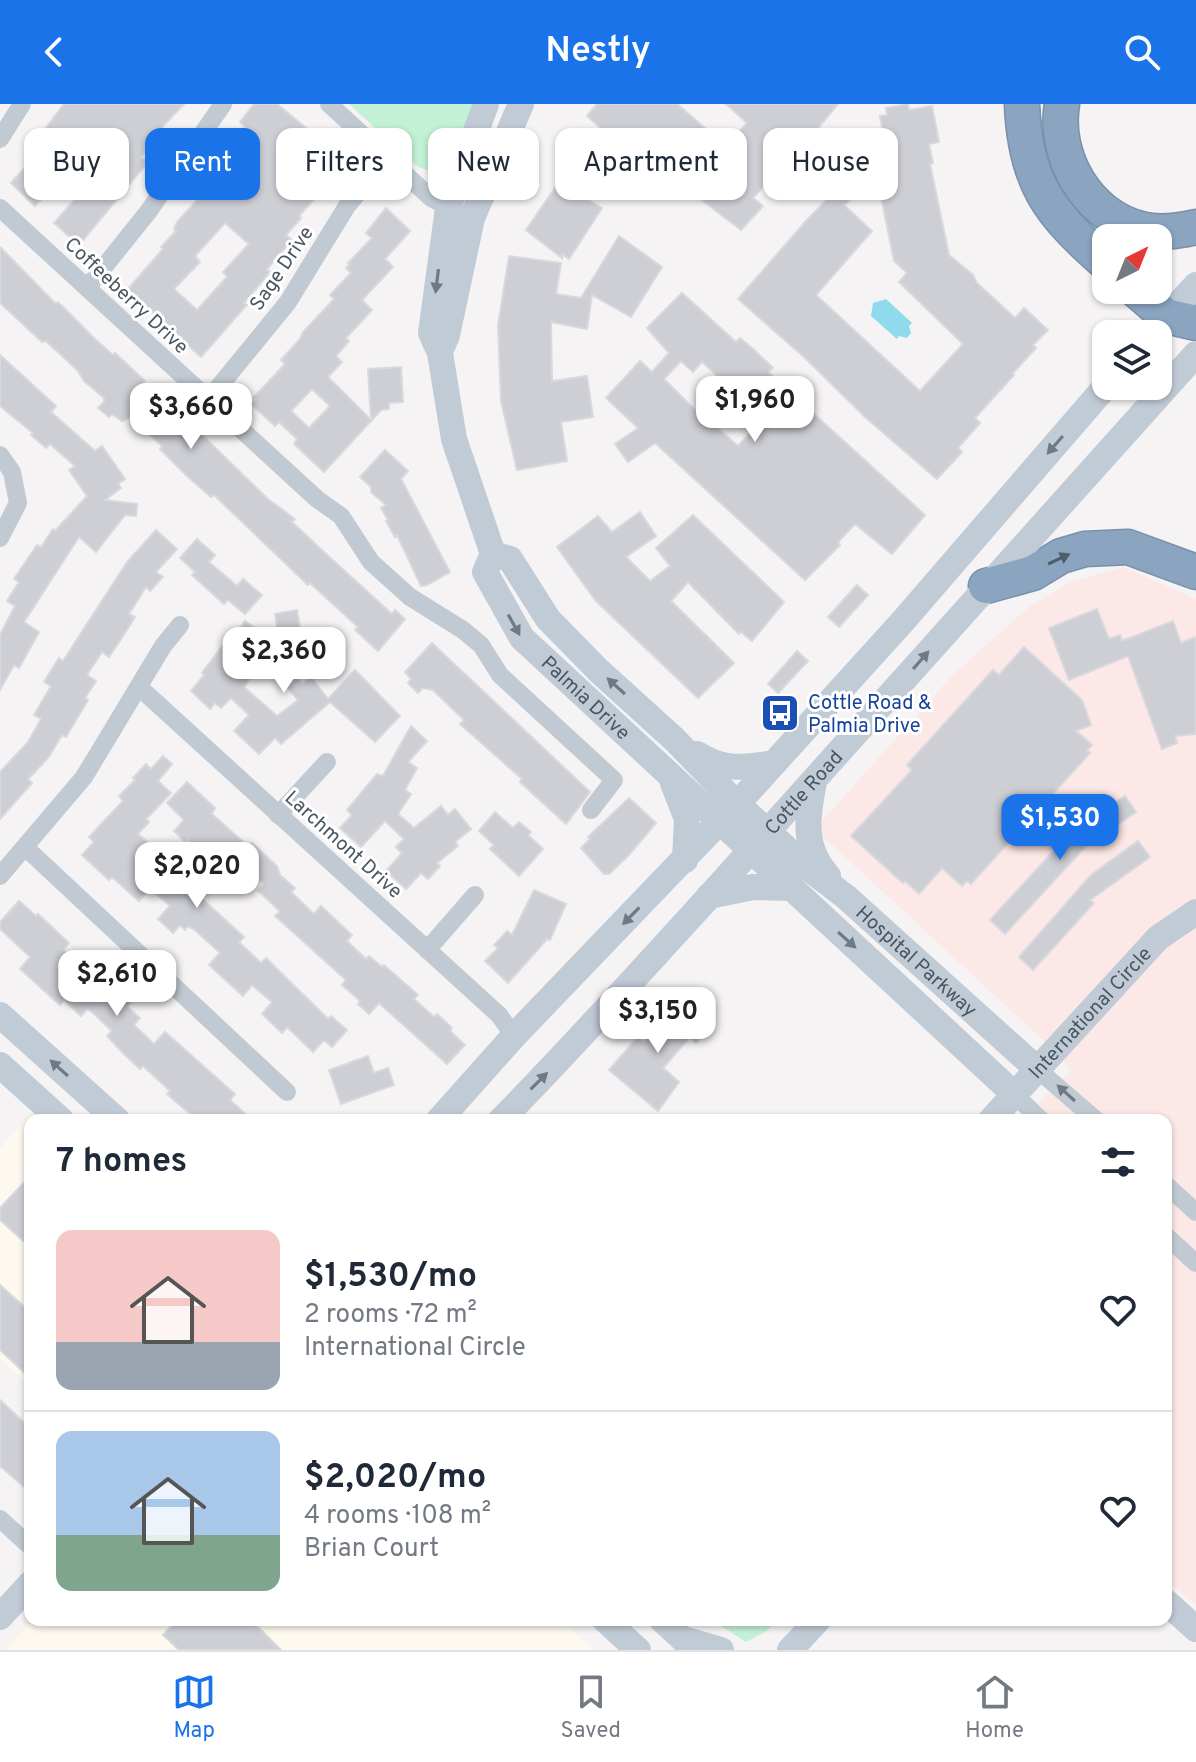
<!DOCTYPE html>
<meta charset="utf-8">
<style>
body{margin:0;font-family:Overpass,sans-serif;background:#f6f6f7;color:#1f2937;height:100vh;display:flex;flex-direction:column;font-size:30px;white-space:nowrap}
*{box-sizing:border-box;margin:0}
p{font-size:26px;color:#747a83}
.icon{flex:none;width:44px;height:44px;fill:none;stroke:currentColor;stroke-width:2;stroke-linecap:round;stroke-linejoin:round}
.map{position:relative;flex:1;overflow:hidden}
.sheet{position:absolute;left:24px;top:1010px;width:1148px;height:512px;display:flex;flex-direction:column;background:#fff;border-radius:16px;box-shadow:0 2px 6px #0004}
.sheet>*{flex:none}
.top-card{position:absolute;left:24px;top:24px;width:1148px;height:72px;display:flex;gap:16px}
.needle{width:52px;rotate:43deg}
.fabs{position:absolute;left:1092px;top:120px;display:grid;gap:16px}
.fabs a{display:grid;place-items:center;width:80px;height:80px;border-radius:16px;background:#fff;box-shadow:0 2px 6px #0004;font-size:40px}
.price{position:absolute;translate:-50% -68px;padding:0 18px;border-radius:16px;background:#fff;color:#222;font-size:26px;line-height:52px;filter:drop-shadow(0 2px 4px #0008)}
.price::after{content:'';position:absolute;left:50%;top:48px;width:24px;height:18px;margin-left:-12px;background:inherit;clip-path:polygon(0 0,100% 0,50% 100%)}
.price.active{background:#1a73e8;color:#fff}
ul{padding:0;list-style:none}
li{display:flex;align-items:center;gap:24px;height:200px;padding:0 32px}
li+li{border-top:2px solid #e0e1e3}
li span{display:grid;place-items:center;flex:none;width:224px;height:160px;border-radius:16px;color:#555}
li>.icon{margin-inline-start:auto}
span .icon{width:96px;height:96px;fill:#fffc;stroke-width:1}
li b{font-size:34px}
h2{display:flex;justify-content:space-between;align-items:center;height:96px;padding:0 32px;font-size:34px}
.tag{padding:0 28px;border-radius:16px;background:#fff;box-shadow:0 2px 6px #0004;font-size:28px;line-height:72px}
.tag.active{background:#1a73e8;color:#fff}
header{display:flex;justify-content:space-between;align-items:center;height:104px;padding:0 32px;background:#1a73e8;color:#fff;font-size:36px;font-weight:600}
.menu{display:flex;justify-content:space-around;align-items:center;height:112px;border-top:2px solid #e0e1e3;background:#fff;font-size:22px;color:#747a83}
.menu a{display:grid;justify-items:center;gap:4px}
.menu .active{color:#1a73e8}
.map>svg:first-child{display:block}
.commercial{fill:#fdf9ef}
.medical{fill:#fce8e6}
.green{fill:#c3f1d5}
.water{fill:#90daee}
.building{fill:#cdcfd5;stroke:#d7d9de;stroke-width:2;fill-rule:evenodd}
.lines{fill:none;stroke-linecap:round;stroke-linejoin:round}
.highway-casing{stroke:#7690ad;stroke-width:37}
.street{stroke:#c1cad2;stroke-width:18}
.secondary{stroke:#c1cbd6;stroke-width:26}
.highway{stroke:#8ba5c1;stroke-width:34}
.oneway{fill:#6e7984}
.oneway2{fill:#505e6b}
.oneway3{fill:#6e7983}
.labels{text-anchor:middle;stroke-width:6;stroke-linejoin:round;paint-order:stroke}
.street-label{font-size:20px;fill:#4a5661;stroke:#fff}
.transit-label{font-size:20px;fill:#164399;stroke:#fff;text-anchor:start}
</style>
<header><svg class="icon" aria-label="back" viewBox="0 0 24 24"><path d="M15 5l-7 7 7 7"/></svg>Nestly<svg class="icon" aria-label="search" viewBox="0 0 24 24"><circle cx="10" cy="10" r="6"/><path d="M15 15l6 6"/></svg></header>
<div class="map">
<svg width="1196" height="1546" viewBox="0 0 1196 1546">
<rect width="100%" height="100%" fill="#f5f3f3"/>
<g class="commercial">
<path d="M27,1014L30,1016V1282L0,1255V1044Z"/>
<path d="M34,1516H561L594,1546H5Z"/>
</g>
<path class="medical" d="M1123,463L1196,495V1501L1166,1475V1016H1020L1072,966L1041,934L815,725L953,571L1029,503L1069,479Z"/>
<g class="green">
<path d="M349,0H479L449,64L436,69L418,63Z"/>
<path d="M712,1516H776L767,1527L746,1538Z"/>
</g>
<path class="water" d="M886,195L912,219L909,222L911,229L907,234L899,232L897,235L871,212L873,199Z"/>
<g class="building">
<path d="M64,0H184L164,21L155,33L158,35L141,53L147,58L143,64L79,141L54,119L79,91L61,74L35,102L11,79L36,51L30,45Z"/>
<path d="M254,0H277L323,38L346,60L299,112L301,114L286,131L292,136L267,165L270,168L244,199L247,201L243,205L201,253L127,186L163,145L161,143L176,127L174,125L177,118L208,84L204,81L220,63L217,60L247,25L240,18ZM225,119L249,140L223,168L227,173L197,206L174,185L200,158L195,152Z"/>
<path d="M597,0H677L726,42L747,19L726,0H838L796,51L787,56L753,94L763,102L741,126L695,91L652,54L650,56L636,42L633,45L618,32L614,36L587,12Z"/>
<path d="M908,0L909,6L932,2L939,38L929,40L933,59L930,60L949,151L973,171L977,179L1015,214L1024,204L1048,226L1033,241L1036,244L1013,269L1014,271L975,314L980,319L958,344L962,348L937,375L865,313L804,253L738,195L806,117L835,87L839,90L845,79L853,94L844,101L872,127L816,191L920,287L963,240L899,178L907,169L894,157L871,42L885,39L880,12L887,11L886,4Z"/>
<path d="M559,78L602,104L569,155L562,150V154L526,126Z"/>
<path d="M386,104L410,127L385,155L393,163L362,196L372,206L346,234L349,237L336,252L342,258L328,273L371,316L368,265L401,263L403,298L389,299V305L381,306L324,368L294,340L297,335L279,318L275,322L251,300L255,296L253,294L285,260L281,256L300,235L303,228L334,195L330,191L351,169L346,164L350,160L348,159L372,134L366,129ZM312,285L330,302L309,324L291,307Z"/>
<path d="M619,132L662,163L631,213L592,191L587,225L551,218L552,277L587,272L593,313L561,318L567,357L517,366L501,297L498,222L509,152L561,159L556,190L581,194Z"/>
<path d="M0,143L56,200L58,198L96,236L113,251L115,249L145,277L142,280L167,303L199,328L268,395L295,415L292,418L324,448L392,510L395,506L405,515L378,547L355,526L358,523L310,479L308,481L214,391L211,393L187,372L160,345L162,342L131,313L122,317L112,310L109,313L98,304L104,298V294L84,277L78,267L46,237L42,238L0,199Z"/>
<path d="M682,189L736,238L740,234L751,243L773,264L768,268L925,411L892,450L855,420L838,438L840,441L805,476L655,339L628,358L615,340L638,324L606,294L640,257L652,268L669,249L647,224ZM681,257L693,268L702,258L752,303L743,313L755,324L738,342L704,312L703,314L664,275Z"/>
<path d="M0,251L56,302L51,308L95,347L102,342L125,375L118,380L121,384L105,396L137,400L136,412L125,411L96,448L79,433L24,518L39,528L19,564L14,561L0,586V531L15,502L7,497L19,478L14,475L37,441L41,443L53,425L55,427L87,392L69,366L75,362L50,340L46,344L31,331L33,329L0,302Z"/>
<path d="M385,346L408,367L401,375L450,468L427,481L421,482L397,431L395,433L386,417L388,416L381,404L386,401L371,388V383L360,373Z"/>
<path d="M640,408L656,432L626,453L650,477L670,462L656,444L693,411L784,498L752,537L741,528L739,530L688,478L671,497L734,559L698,594L596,497L557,443L598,412L612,428Z"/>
<path d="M156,426L177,445L156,468L163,473L150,487L146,483L129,510L135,513L125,529L109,553L102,548L87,571L96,577L85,594L88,596L66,633L62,631L48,654L28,675L32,679L0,715V668L28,638L41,615L34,611L51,582L44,578L59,554L63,557L127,458Z"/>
<path d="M197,435L215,451L209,458L237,482L243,475L262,491L245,510L228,496L224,500L192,471L195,468L180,454Z"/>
<path d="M857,481L868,491L839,523L828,513Z"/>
<path d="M1097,505L1109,535L1120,531L1122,537L1173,517L1181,539L1196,533V630L1175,632L1177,639L1162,645L1128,552L1069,576L1049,524Z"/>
<path d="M297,506L301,530L324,550L317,559L293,540L292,543L279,535L275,510Z"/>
<path d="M245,517L275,538L244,583L277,612L298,596L287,583L298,574L302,580L311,573L328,595L355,566L400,612L375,638L330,598L281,640L275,634L259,650L234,627L249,611L231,594L221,604L215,599L210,605L191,587L204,571L202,569L229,533L233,536Z"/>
<path d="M432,539L590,688L566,720L520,678L522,675L460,620L464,616L433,586L423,584L418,589L408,579L411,575L405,568Z"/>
<path d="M1024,543L1082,596L1091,621L1076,627L1092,641L1087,646L1090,649L971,780L967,777L962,782L942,764L919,790L905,777L903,779L851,732L912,666L907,661L993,566L999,571Z"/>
<path d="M797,547L808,557L778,589L768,580Z"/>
<path d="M411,622L427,637L408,658L417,664L405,686L411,690L398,710L414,724L441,702L448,711L455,705L471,725L455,738L458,742L437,759L440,762L428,775L421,769L406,785L386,767L402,749L396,743L404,735L385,717L361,743L340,724L352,711L347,706L377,670L383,672Z"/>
<path d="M163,652L172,660L158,677L171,689L146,715L149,718L138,730L152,742L149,746L244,833L239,838L261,859L266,854L328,915L331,912L347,926L332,943L324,936L313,948L287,923L282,929L262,910L272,898L252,881L243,892L209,861L220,849L196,827L188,822L185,826L180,821L173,829L158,815L170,802L150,784L139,797L112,773L109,776L82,751L94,738L89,733L123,697L119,692L135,676L133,674L146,660L151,665Z"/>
<path d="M187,678L215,704L212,710L249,743L252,739L277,762L280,771L295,784L291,788L314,810L321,802L352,831L347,837L366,855L369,852L382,863L384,861L418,891L414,895L434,913L437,910L452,924L450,927L465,941L447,960L379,899L369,910L358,900L360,897L342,881L346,876L275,812L280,807L258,787L264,780L242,760L235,764L232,762L227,767L212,753L209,756L187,735L185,738L174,727L184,716L167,699Z"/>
<path d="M1125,692L1136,708L1085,743L1005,830L990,816L1070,729Z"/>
<path d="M629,694L656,719L628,752L609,770H604L581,744L590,735L588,733Z"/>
<path d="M495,708L513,724L519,718L531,728L528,731L543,745L519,772L490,745L494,741L479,727Z"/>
<path d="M1138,737L1150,753L1090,796L1094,799L1033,866L1019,853L1091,771Z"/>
<path d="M534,786L566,800L550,836L547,835L508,879L485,857L498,844L494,841L507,827L512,831Z"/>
<path d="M19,797L36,812L38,810L69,839L63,846L94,874L100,868L133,896L127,902L140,914L134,921L154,940L165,928L235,990L230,996L252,1016H197L167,990L170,987L143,962L140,965L123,949L107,932L112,927L91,907L87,905L81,912L64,896L60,901L20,865L30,853L0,825V818Z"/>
<path d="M674,893L709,925L696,939L690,933L663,964L679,978L658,1007L609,966L637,934L644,938L667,913L661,907Z"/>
<path d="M368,952L374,969L388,964L394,981L341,1000L329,966Z"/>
<path d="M30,1072V1143L0,1116V1104Z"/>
<path d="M0,1181L30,1208V1274L0,1246Z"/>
<path d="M0,1296L30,1324V1388L0,1362Z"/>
<path d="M177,1516H251L281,1546H179L163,1531Z"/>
</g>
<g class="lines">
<defs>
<g id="highway">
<path d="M1022,0C1025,78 1049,109 1106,159"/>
<path d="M1062,0C1053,52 1087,112 1141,125C1159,130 1178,127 1196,123"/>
<path d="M1136,186L1166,212L1196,219"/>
<path d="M986,482L1033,469L1061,452L1085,445L1128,443L1196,468"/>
</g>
</defs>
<use href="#highway" class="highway-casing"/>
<g class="street">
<path d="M329,0L431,94L458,108"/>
<path d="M0,35L22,0"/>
<path d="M0,104L317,395L341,412L371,458L410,493L463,526L481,541L500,571L614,676L591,706"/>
<path d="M87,184L148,108L223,0"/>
<path d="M208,296L288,198L347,102L387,54"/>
<path d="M0,351L12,368L18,399L0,434"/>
<path d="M140,584L499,911L514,932"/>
<path d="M278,711L327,658"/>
<path d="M26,744L287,988"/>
<path d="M0,772L84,673L163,542L180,521"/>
<path d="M427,846L475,791"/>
<path d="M1037,965L1096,1016"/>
<path d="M1014,990L1041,1016"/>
<path d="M1166,1081L1196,1108"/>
<path d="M1166,1132L1196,1159"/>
<path d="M0,1415L30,1442"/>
</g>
<g class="secondary">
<path id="s1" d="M486,0L448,104L431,229L440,249L454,335L493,450L485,468L522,534L1014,990"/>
<path d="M1151,230L1196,181"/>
<path d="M442,243L447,231L472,114L521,0"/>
<path id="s2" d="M493,450L510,455L548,515L599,567L674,635L737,700L808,764L846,793L1037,965"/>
<path d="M697,650C723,667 744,664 774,659"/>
<path d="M814,678C807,714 802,743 828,772"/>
<path d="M673,679L687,715L685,756"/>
<path d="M709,792L753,783L790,784"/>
<path d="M0,911L117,1016"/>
<path d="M0,961L61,1016"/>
<path d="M439,1016L514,932L748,688L903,517L1106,282"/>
<path id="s3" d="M501,1016C572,944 639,869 707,795C871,614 1032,431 1196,250"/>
<path id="s4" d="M991,1016L1158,834L1196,808"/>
<path d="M1166,1498L1196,1525"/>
<path d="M0,1513L30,1480"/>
<path d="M605,1516L638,1546"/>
<path d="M662,1516L695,1546"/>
<path d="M683,1535L721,1546"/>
<path d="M790,1546L818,1516"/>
</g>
<use href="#highway" class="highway"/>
</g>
<defs><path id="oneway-solid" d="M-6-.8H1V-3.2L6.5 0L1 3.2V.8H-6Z" transform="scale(2)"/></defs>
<g class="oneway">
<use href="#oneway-solid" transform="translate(437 177) rotate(97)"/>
<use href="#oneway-solid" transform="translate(1055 341) rotate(131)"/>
<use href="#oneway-solid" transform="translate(514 521) rotate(61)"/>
<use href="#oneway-solid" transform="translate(921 556) rotate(-49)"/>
<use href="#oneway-solid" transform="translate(616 582) rotate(-138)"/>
<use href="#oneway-solid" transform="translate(631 812) rotate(134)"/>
<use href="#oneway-solid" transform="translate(847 836) rotate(42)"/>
<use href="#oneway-solid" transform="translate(59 964) rotate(-138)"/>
<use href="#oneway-solid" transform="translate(539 977) rotate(-45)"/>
</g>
<use class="oneway2" href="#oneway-solid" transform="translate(1059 455) rotate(-25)"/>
<use class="oneway3" href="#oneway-solid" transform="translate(1066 989) rotate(-138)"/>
<defs>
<symbol id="bus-square" viewBox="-11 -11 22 22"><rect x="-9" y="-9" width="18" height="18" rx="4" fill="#1a4fb4" stroke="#fff"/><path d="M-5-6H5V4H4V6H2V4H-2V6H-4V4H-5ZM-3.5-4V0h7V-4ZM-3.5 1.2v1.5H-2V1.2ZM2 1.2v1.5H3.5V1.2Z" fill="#fff"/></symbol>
</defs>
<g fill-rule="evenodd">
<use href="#bus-square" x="758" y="587" width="44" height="44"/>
</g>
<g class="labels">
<g class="street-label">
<text transform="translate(281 164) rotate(-56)" y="7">Sage Drive</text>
<text transform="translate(127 191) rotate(43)" y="7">Coffeeberry Drive</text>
<text dy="7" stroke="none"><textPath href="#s1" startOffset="650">Palmia Drive</textPath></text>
<text dy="7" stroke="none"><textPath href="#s3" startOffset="446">Cottle Road</textPath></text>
<text transform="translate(344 740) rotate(42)" y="7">Larchmont Drive</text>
<text dy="7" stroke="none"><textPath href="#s2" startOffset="592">Hospital Parkway</textPath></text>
<text dy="7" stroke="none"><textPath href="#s4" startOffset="146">International Circle</textPath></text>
</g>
<g class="transit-label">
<text x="808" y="605">Cottle Road &amp;<tspan x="808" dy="23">Palmia Drive</tspan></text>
</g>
</g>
</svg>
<div class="fabs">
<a><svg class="needle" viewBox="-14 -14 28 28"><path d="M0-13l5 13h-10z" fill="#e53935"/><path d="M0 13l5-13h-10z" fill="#747a83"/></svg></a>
<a><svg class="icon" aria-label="layers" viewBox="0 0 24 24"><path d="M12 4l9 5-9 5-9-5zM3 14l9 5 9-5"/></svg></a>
</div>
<b class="price" style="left:755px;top:340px">$1,960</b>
<b class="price" style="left:191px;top:347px">$3,660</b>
<b class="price" style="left:284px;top:591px">$2,360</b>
<b class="price active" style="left:1060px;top:758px">$1,530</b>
<b class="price" style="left:197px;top:806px">$2,020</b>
<b class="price" style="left:117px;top:914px">$2,610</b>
<b class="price" style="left:658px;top:951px">$3,150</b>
<div class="top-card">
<a class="tag">Buy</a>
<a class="tag active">Rent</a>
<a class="tag">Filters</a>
<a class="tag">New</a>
<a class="tag">Apartment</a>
<a class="tag">House</a>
</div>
<section class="sheet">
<h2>7 homes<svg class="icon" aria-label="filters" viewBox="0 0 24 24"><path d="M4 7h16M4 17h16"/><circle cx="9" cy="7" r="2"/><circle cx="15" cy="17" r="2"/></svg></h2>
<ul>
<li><span style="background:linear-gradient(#f6c9c9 70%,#9aa5b1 0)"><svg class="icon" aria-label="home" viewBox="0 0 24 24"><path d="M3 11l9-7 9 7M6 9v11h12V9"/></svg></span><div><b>$1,530/mo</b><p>2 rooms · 72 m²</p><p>International Circle</p></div><svg class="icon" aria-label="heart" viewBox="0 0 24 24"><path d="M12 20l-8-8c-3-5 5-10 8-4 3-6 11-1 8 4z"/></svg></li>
<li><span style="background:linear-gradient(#a9c7e8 65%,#7fa58c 0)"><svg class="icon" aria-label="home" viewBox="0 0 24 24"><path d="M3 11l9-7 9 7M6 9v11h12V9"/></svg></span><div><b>$2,020/mo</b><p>4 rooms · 108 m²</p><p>Brian Court</p></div><svg class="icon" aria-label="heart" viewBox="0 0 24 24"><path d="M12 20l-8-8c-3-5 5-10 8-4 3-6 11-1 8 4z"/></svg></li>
</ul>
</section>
</div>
<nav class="menu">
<a class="active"><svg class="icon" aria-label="map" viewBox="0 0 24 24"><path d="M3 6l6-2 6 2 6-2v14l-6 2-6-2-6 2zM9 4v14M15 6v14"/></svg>Map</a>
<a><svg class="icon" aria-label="saved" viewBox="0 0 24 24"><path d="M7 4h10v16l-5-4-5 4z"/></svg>Saved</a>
<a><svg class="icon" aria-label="home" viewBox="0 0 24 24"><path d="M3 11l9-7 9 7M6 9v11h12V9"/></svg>Home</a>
</nav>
